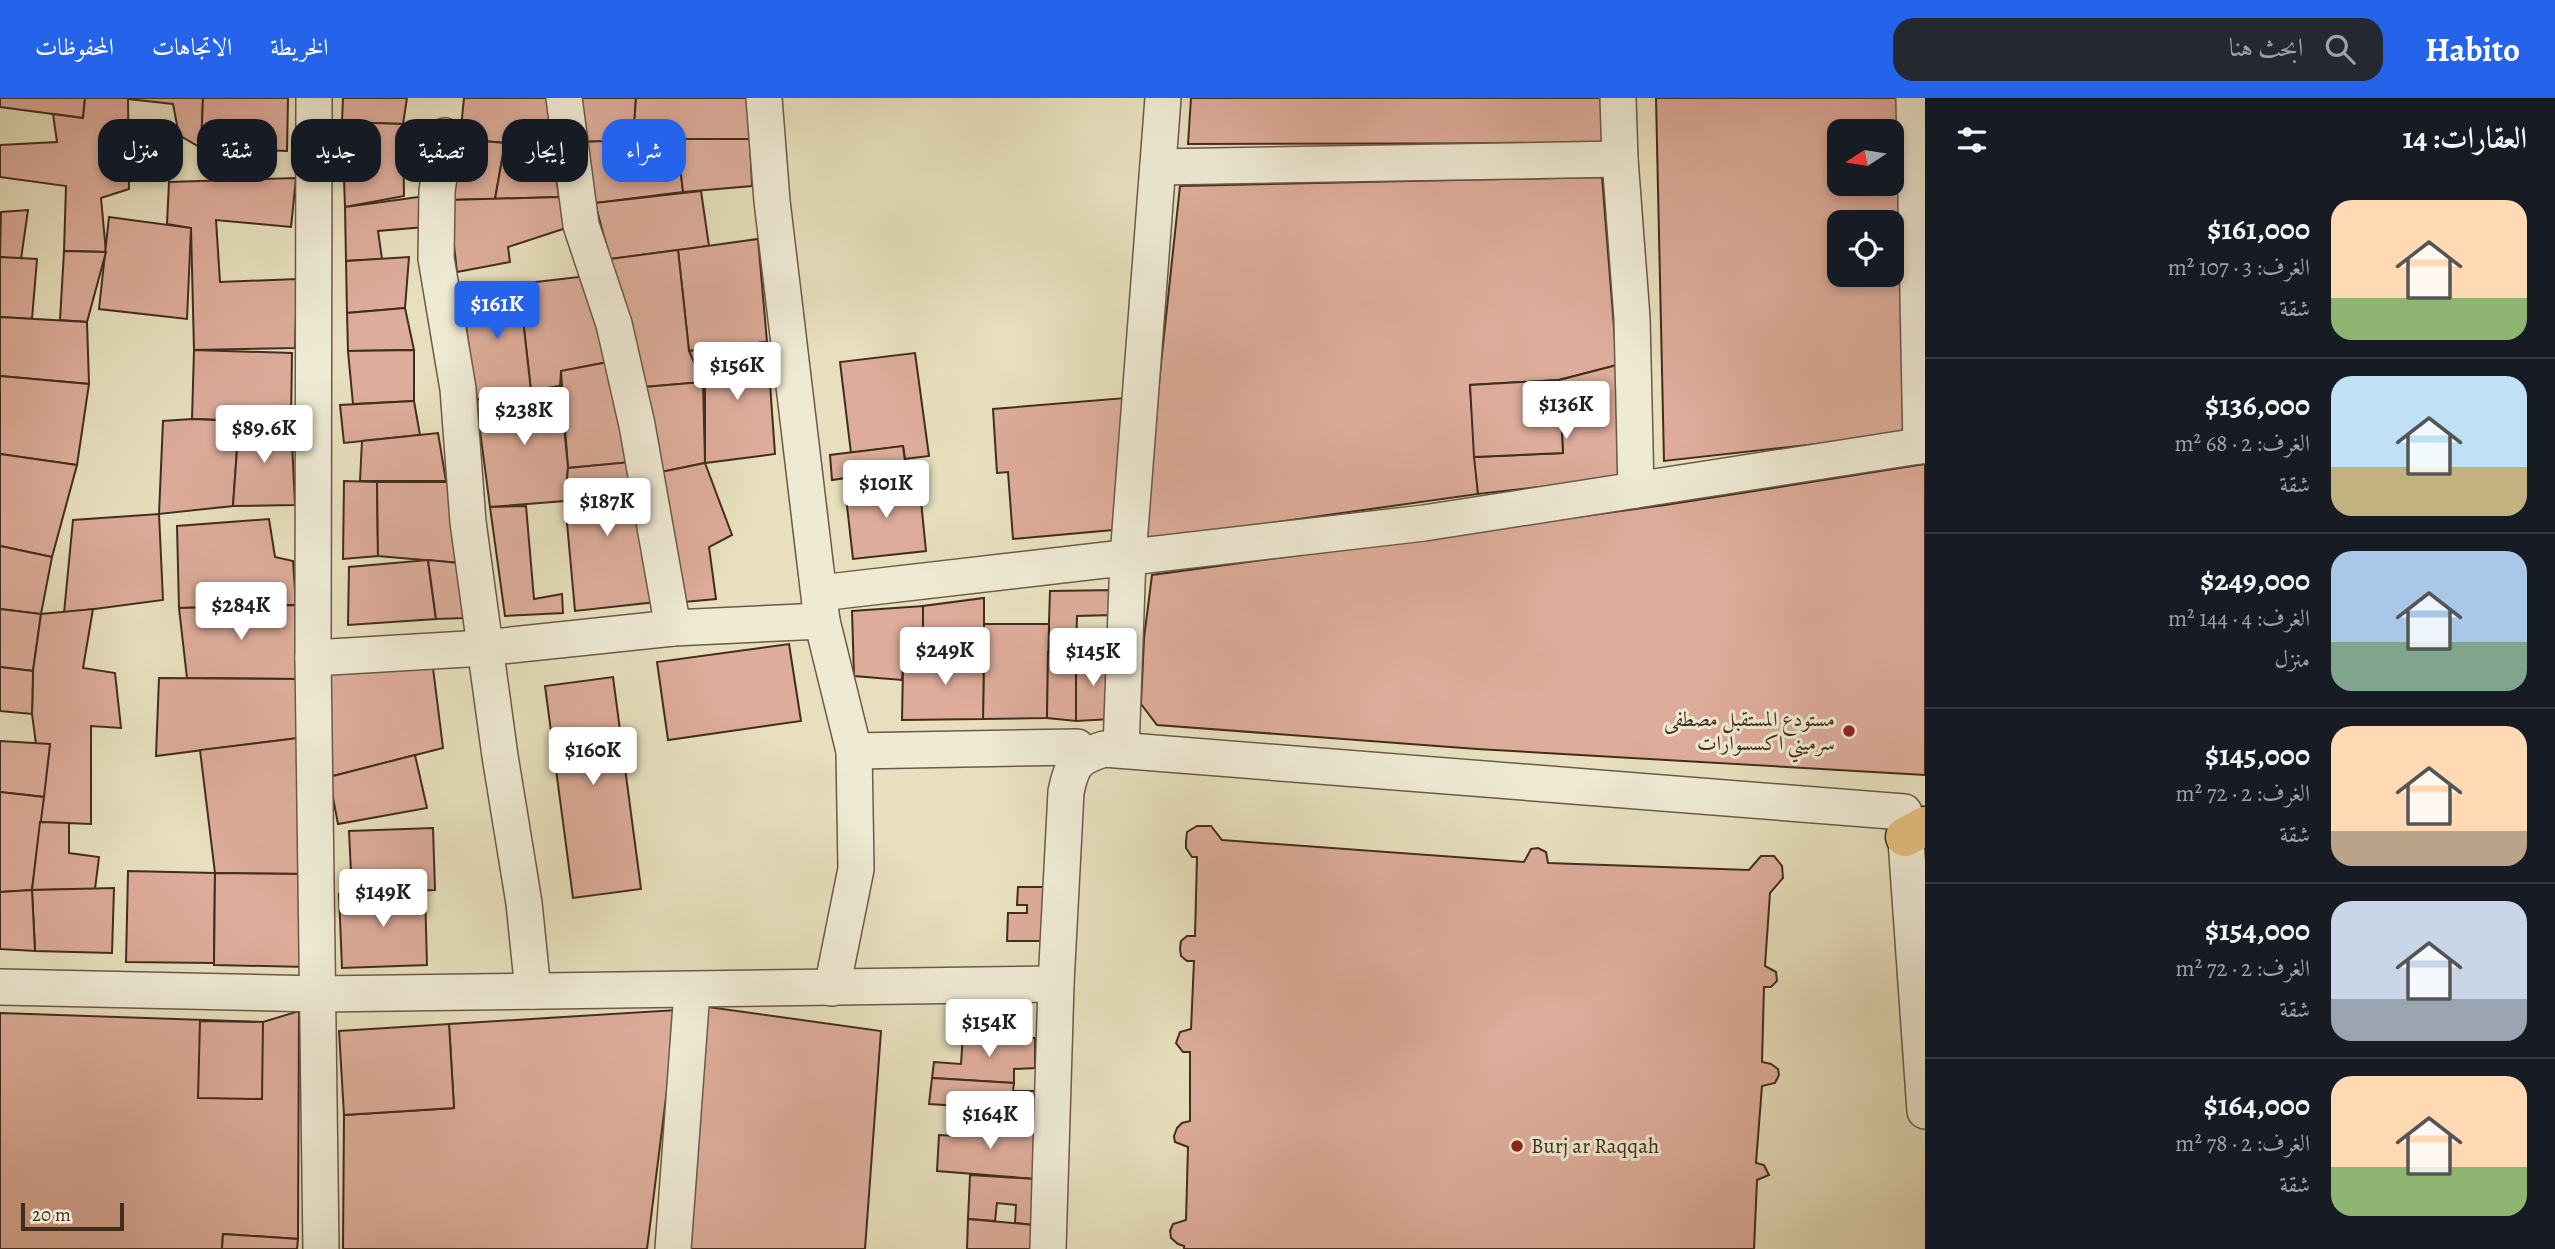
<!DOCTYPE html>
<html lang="ar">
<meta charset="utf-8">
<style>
body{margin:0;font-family:Alegreya,Amiri,serif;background:#242831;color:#f1f3f6;direction:rtl;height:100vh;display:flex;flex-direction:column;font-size:26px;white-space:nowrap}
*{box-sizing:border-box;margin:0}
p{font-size:23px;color:#9ea1a6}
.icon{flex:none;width:38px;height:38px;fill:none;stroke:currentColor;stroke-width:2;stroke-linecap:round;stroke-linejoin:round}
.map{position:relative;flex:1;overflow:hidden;direction:ltr}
.panel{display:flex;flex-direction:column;background:#171b24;width:630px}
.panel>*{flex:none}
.banner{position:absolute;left:21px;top:21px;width:665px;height:63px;direction:rtl;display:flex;gap:14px}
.needle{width:46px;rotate:258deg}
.buttons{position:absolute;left:1827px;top:21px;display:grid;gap:14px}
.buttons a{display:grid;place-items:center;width:77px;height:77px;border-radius:14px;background:#171b24;box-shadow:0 4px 10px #0003;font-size:35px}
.scale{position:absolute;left:21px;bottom:18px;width:103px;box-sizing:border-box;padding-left:7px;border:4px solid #422d1d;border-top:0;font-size:19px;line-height:24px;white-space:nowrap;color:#422d1d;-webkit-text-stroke:5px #efead4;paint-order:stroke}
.price{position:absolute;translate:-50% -60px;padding:0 16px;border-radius:7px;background:#fff;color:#222;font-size:23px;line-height:46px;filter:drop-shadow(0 2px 4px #0008)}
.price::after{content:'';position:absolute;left:50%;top:42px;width:21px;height:16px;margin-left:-10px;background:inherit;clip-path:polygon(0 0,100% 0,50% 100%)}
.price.active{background:#2563eb;color:#fff}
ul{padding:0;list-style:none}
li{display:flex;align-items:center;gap:21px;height:175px;padding:0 28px}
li+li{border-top:2px solid #363941}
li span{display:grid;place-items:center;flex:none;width:196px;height:140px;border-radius:21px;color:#555}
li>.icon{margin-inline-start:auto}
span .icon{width:84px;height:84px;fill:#fffc;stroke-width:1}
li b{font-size:30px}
h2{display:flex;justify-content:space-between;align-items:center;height:84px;padding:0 28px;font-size:30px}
.pill{padding:0 24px;border-radius:21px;background:#171b24;box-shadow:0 4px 10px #0003;font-size:24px;line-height:63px}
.pill.active{background:#2563eb;color:#fff}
header{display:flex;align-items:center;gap:42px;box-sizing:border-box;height:98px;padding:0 35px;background:#2563eb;color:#fff}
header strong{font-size:33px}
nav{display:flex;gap:38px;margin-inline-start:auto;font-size:24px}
.search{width:490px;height:63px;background:#242831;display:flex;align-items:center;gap:18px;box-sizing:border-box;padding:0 24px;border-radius:21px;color:#9ea1a6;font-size:26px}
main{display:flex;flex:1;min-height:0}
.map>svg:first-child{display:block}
.building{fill:#ddac9a;stroke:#422d1d;stroke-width:2;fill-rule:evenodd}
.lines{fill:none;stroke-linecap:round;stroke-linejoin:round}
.minor-casing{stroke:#6b5a45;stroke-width:38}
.major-casing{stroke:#422d1d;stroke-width:41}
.minor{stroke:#efead4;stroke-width:35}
.major{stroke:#e4c07e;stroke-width:38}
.poi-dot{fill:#8f2418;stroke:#efead4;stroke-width:2.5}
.labels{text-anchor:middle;stroke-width:6;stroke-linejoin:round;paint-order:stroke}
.poi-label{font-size:21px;fill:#422d1d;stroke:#efead4;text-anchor:end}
</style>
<header>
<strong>Habito</strong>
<div class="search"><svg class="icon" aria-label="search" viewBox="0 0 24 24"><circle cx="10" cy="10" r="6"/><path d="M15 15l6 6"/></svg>ابحث هنا</div>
<nav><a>الخريطة</a><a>الاتجاهات</a><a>المحفوظات</a></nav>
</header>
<main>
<section class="panel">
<h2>العقارات: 14<svg class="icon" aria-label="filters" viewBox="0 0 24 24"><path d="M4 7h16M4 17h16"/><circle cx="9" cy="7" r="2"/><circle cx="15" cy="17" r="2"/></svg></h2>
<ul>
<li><span style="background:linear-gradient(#ffd9b3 70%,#8fb573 0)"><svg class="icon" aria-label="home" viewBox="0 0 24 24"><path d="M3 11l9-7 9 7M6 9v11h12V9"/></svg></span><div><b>$161,000</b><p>الغرف: 3 · 107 m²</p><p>شقة</p></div></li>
<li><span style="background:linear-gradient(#bfe0f5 65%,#c2b280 0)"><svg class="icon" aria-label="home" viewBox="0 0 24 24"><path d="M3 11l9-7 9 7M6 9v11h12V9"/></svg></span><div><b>$136,000</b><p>الغرف: 2 · 68 m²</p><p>شقة</p></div></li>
<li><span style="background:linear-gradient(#a9c7e8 65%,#7fa58c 0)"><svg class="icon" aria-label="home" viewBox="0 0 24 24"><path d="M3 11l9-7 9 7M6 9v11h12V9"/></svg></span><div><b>$249,000</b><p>الغرف: 4 · 144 m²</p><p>منزل</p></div></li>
<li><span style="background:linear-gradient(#ffd9b3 75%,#b9a48a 0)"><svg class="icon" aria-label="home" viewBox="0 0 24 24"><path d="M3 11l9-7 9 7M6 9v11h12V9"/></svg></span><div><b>$145,000</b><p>الغرف: 2 · 72 m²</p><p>شقة</p></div></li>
<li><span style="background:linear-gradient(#c9d6e8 70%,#9aa5b1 0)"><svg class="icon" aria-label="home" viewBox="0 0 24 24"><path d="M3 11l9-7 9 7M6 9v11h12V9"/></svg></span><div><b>$154,000</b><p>الغرف: 2 · 72 m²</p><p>شقة</p></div></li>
<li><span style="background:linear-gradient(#ffd9b3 65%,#8fb573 0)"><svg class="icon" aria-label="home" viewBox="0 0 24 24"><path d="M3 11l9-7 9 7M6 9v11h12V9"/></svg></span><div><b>$164,000</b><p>الغرف: 2 · 78 m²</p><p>شقة</p></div></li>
</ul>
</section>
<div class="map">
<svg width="1925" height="1151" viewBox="0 0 1925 1151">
<rect width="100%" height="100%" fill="#e7dfbd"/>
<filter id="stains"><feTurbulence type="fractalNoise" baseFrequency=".00286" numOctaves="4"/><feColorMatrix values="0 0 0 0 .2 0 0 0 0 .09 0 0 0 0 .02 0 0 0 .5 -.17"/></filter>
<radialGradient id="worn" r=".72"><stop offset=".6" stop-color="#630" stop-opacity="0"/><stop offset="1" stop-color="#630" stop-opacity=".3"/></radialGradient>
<g class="building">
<path d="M0,0H85L83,20L0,9Z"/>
<path d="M85,0H203L201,50L179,37L173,6L128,1L129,91L101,100L106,154L64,153L66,88L0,79V47L57,44L53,16L83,20Z"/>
<path d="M203,0H288L287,53L201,50Z"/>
<path d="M343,0H407L403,26L342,24Z"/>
<path d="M464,0H551V45H505L460,41Z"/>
<path d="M574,0H636L633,43L576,44Z"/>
<path d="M636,0H747L750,41L633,43Z"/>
<path d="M1191,0H1603V45L1188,46Z"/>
<path d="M1656,0H1899L1907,336L1664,363ZM1839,33H1892V86H1839ZM1839,124H1892V177H1839Z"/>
<path d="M342,24L403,26L404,98L345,109Z"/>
<path d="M460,41L505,45L495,101L449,102Z"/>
<path d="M677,41L683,94L595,105L576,44Z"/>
<path d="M677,41H750L752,88L683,94Z"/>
<path d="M505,45H551L559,99L495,101Z"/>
<path d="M1602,79L1617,267L1559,282L1470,287L1478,396L1142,443L1180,88Z"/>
<path d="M296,80L291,129L216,122L220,184L297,181L295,250L194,252L191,130L167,126L169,84Z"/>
<path d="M701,93L709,148L610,161L595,105Z"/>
<path d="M426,98L425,129L378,133L382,161L346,163L345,109Z"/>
<path d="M559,99L566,130L508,149L510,164L457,174L449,102Z"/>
<path d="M28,112L21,161L0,159L1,114Z"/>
<path d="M109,119L191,130L187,221L99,211Z"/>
<path d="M758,141L767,244L689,253L678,152Z"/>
<path d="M678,152L689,253L705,251L703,284L644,289L610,161Z"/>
<path d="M64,153L106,154L87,224L60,222Z"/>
<path d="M0,159L37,161L32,221L0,219Z"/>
<path d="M409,159L405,210L347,215L346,163Z"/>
<path d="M587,178L608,264L561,273L560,288L531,293L519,186Z"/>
<path d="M519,186L531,293L476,302L461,192Z"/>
<path d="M405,210L414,252L348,253L347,215Z"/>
<path d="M0,219L87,224L89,286L0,278Z"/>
<path d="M767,244L775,356L705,365V251L703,284L689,253Z"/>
<path d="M194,252L292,255L291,324L192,321Z"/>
<path d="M414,252V303L353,306L348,253Z"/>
<path d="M915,255L929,358L905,361L903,348L851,355L840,264Z"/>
<path d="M608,264L631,364L568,370L561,273Z"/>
<path d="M1617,267L1618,380L1478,396L1474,359L1563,355L1559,282Z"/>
<path d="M0,278L89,286L77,367L0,356Z"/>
<path d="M1559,282L1563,355L1474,359L1470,287Z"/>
<path d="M703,284L705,365L656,375L644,289Z"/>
<path d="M560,288L568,370L565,403L490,409L476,302Z"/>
<path d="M1125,300L1113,432L1013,441L1008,374L997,375L993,311Z"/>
<path d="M414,303L420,337L344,345L340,307Z"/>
<path d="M192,321L239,323L233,408L159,416L163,323Z"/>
<path d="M239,323L291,324L295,407L233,408Z"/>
<path d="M438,335L446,383H360L362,343Z"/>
<path d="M903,348L906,371L832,382L830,357Z"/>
<path d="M0,356L77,367L52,459L0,448Z"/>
<path d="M631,364L656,504L575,513L565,403L568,370Z"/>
<path d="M705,365L732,437L709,449L716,501L684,504L656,375Z"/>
<path d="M1925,366V677L1477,651L1157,627L1141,606L1144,540L1152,477L1665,407Z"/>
<path d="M344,383L377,384L378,458L343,461Z"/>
<path d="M919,383L926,453L853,461L845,390Z"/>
<path d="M377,384H455L459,465L378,458Z"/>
<path d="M526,408L534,501L562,496L563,515L505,518L490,409Z"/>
<path d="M159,416L163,502L64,515L73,422Z"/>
<path d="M269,421L275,459L293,463L296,507L179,510L177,428Z"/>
<path d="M0,448L52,459L41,516L0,511Z"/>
<path d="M428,462L436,521L348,527L349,469Z"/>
<path d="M428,462L459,465L465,520L436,521Z"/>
<path d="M1115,492L1114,517L1077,518L1076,556L1048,554L1050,493Z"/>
<path d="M984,500V554H922L923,508Z"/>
<path d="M296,507L299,581L187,580L179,510Z"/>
<path d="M923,508V568L903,570L902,582L854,578L852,513Z"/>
<path d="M0,511L41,516L33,573L0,569Z"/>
<path d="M93,511L83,570L115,575L121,630L91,628V726L40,724L50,646H36L32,616L33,573L41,516Z"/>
<path d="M984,526H1049L1047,620L983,621Z"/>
<path d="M789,546L801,623L668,642L657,564Z"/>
<path d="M922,554H984L983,621L902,622L903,570L923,568Z"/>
<path d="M1048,554L1076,556V623L1047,620Z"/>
<path d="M1076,556L1111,561L1112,621L1076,623Z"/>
<path d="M432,562L443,650L329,679L330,575Z"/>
<path d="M0,569L33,573L32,616L0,613Z"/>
<path d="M613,579L641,791L573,800L545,588Z"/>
<path d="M159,580L299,581L298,640L156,658Z"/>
<path d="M298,640L308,776L215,775L200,652Z"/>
<path d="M0,643L50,646L44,699L0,694Z"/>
<path d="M415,657L427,710L338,726L329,679Z"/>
<path d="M0,694L44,699L32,792L0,794Z"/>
<path d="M40,724L69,725V755L99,759L95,791L32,792Z"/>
<path d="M1197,728H1211L1222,742L1524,764L1531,751L1538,750L1546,754L1548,765L1749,772L1761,758H1774L1782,768L1783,780L1770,795L1765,868L1776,874L1777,883L1771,889H1764L1762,964L1771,966L1778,971L1779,977L1775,985L1762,988L1756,1065L1764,1067L1769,1077L1757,1082L1754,1151H1184V1148L1178,1146L1171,1140L1170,1133L1173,1126L1186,1122L1188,1049L1175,1044L1174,1038L1177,1030L1182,1025L1190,1023V954H1183L1176,945L1180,934L1191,931L1194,863H1187L1181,858L1180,850L1181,843L1187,838H1195L1197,759H1192L1186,750V743L1187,734Z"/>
<path d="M433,730L435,792L352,795L349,733Z"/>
<path d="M128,773L215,775L214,865L126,864Z"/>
<path d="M215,775L308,776L307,869L214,867Z"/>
<path d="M1018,789H1044L1043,843H1007L1008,815H1027V807H1017Z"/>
<path d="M114,790L112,855L35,853L32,792Z"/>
<path d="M32,792L35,853L0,851V794Z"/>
<path d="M425,793L427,867L342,870L339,796Z"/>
<path d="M701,908L881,933L865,1151H683Z"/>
<path d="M677,912L647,1151H343L344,1017L454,1010L449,926Z"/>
<path d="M299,913L298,1141L223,1136L222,1151H0V915L263,924Z"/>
<path d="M200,923L263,924L262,1001L198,1000Z"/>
<path d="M449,926L454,1010L344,1017L339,933Z"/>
<path d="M963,936L1035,940V970L1014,971V985L932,980L934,964L961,966Z"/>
<path d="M932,980L1014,985L1013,993H1040L1039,1029L958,1024L960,1008L929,1006Z"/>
<path d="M958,1024L1039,1029L1035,1081L937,1073L939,1037L958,1038Z"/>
<path d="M970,1077L1035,1081L1034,1127L1015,1125L1016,1107L997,1105L995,1123L968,1121Z"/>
<path d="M968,1121L1034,1127L1032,1151H967Z"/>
<path d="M223,1136L298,1141L297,1151H222Z"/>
</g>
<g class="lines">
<defs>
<g id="minor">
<path d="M314,0L313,560L321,1151"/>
<path d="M564,0L581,127L614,226L637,327L673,530"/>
<path d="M764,0L772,103L822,523L854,653L856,771L832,890"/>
<path d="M1618,0L1620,61L1632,220L1636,392"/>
<path d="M1914,0L1921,348"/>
<path d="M445,38L437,93L436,160L458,291L468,424L500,658L524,805L533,893"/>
<path d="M1158,69L1620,61"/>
<path d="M820,495L1424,425L1925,347"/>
<path d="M313,560L484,550L673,530L822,523"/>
<path d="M1121,651L1128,459L1163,0"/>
<path d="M854,653L1077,649L1084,658"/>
<path d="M0,889L319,896L1056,886"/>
<path d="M673,1151L692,893"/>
<path d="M1048,1151L1056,886L1066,694C1072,666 1076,660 1104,651L1904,714L1925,1013"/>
</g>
<path id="major" d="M1905,739L1925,728"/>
</defs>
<use href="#minor" class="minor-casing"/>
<use href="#major" class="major-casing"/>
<use href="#minor" class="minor"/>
<use href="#major" class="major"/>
</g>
<g class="poi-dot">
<circle cx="1849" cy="633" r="7"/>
<circle cx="1517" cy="1048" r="7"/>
</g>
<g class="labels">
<g class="poi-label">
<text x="1835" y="628">مستودع المستقبل مصطفى<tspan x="1835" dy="24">سرميني اكسسوارات</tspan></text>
<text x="1531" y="1055" text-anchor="start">Burj ar Raqqah</text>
</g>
</g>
<rect width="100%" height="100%" filter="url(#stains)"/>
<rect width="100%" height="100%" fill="url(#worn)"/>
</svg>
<div class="buttons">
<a><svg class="needle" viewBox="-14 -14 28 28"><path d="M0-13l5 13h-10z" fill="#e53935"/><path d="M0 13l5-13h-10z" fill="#9ea1a6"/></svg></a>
<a><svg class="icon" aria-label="locate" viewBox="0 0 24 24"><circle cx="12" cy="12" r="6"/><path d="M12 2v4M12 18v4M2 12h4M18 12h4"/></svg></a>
</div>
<div class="scale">20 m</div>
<b class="price active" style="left:497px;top:243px">$161K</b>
<b class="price" style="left:737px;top:304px">$156K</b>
<b class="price" style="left:1566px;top:343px">$136K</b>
<b class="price" style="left:524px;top:349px">$238K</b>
<b class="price" style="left:264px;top:367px">$89.6K</b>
<b class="price" style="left:886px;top:422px">$101K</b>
<b class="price" style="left:607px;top:440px">$187K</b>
<b class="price" style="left:241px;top:544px">$284K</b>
<b class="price" style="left:945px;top:589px">$249K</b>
<b class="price" style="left:1093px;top:590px">$145K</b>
<b class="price" style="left:593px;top:689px">$160K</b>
<b class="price" style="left:383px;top:831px">$149K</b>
<b class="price" style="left:989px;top:961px">$154K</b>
<b class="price" style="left:990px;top:1053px">$164K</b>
<div class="banner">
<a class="pill active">شراء</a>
<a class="pill">إيجار</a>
<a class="pill">تصفية</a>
<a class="pill">جديد</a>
<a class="pill">شقة</a>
<a class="pill">منزل</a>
</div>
</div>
</main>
